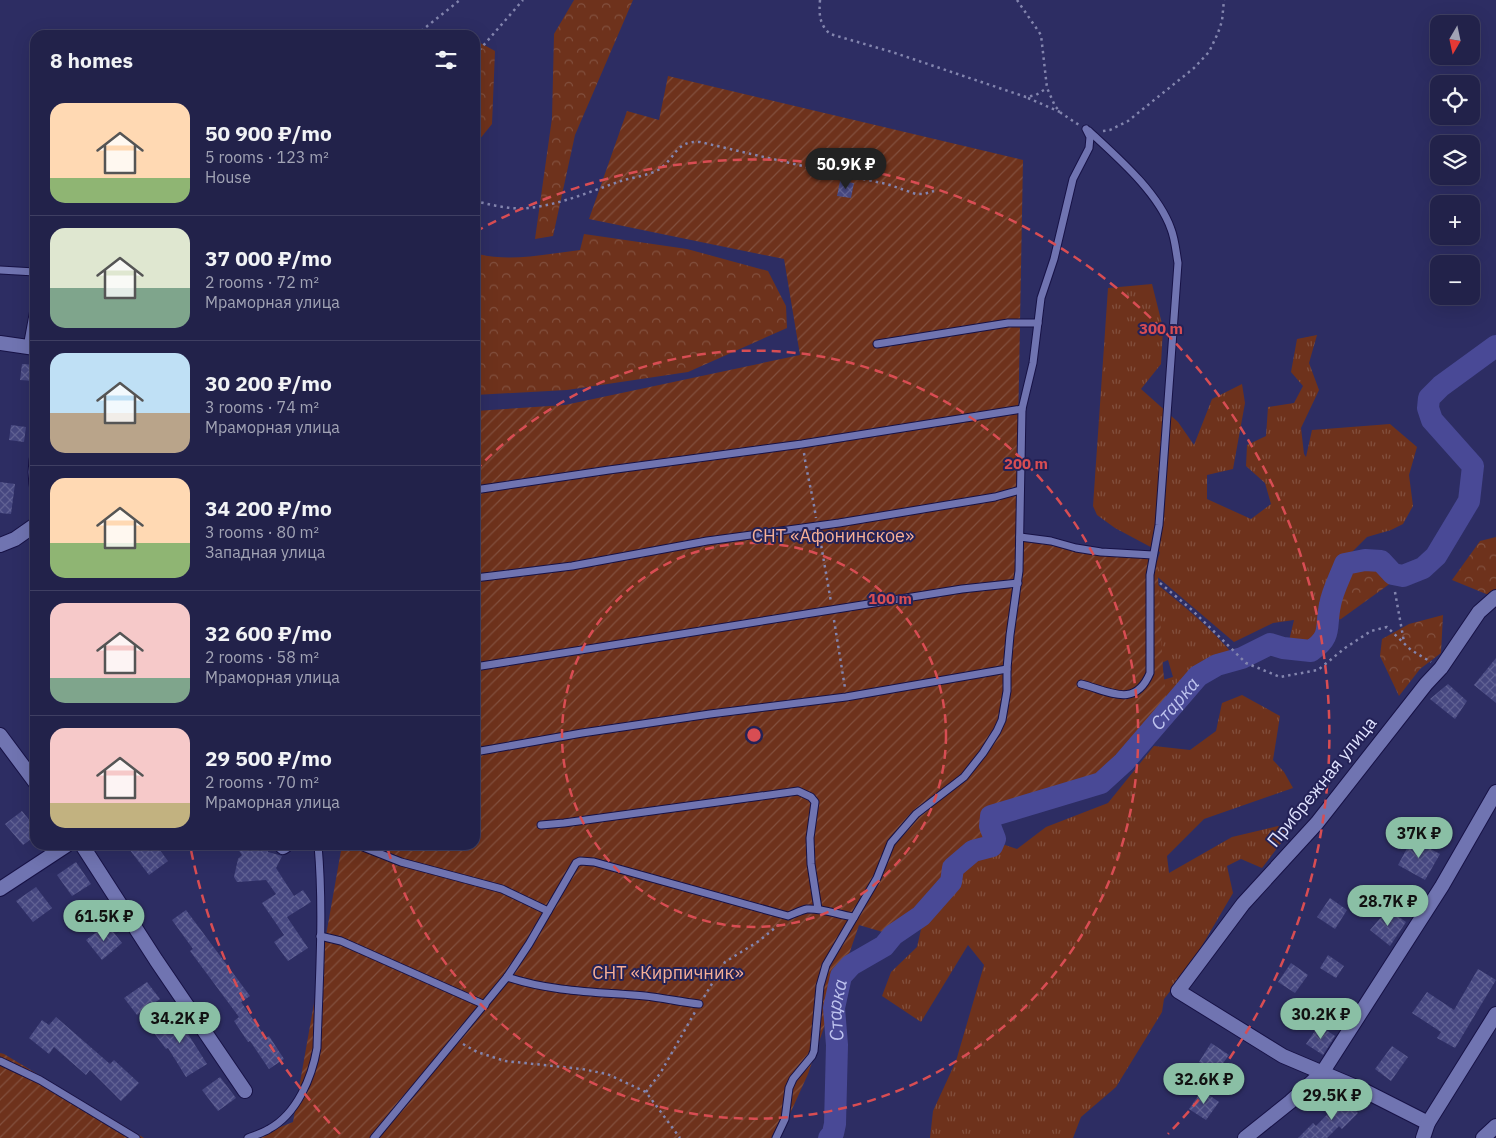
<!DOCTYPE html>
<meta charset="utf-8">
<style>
body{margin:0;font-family:"IBM Plex Sans",sans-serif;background:#2e2f54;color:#f1f3f6;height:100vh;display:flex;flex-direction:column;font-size:19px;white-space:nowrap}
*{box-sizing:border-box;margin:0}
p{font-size:16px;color:#a2a4b5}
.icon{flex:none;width:28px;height:28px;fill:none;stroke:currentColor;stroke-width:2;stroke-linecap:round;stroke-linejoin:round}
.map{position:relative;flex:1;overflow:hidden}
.details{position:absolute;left:30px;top:30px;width:450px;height:820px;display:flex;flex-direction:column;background:#22224a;border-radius:15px;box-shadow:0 5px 20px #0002,0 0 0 1px #3f3f62}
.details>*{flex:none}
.needle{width:32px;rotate:189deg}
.fabs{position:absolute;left:1430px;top:15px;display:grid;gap:10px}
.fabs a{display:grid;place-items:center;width:50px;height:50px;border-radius:10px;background:#22224a;box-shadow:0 5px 20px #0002,0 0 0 1px #3f3f62;font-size:25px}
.price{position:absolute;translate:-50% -42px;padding:0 11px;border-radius:18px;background:#8abfa5;color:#111;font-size:16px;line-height:32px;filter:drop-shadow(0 1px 2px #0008)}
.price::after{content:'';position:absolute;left:50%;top:30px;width:15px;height:11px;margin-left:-8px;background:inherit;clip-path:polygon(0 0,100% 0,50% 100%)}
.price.current{background:#222;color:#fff}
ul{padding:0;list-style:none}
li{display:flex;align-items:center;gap:15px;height:125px;padding:0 20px}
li+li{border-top:1px solid #3f3f62}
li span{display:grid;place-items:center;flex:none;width:140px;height:100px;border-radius:15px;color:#555}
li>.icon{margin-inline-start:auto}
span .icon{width:60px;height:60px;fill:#fffc;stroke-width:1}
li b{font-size:21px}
h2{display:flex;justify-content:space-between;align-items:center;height:60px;padding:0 20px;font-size:21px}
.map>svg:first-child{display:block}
.grass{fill:url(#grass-tufts)}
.forest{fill:url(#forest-crowns)}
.garden{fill:url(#garden-furrows)}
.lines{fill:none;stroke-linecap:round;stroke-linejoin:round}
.river{stroke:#494996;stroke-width:22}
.building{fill:url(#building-cross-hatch)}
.service-casing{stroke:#171246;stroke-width:9}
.minor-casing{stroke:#171246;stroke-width:16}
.path{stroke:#8385ae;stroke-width:2.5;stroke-dasharray:2.5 4;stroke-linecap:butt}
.service{stroke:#7074b1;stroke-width:7}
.minor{stroke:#7074b1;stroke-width:14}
.ring{fill:none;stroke:#d84d53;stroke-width:2.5;stroke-dasharray:9 6}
.labels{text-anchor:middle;stroke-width:4;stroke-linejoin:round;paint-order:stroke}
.park-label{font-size:18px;fill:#f7b096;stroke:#242257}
.street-label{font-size:18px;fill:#e0e3ff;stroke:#242257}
.water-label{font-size:19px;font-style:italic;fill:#bec3ee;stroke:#242257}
.centre{fill:#d84d53;stroke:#242257;stroke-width:2.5}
.ring-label{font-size:15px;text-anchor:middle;font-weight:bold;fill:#d84d53;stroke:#242257;stroke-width:4;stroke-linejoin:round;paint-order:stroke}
</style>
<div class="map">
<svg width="1496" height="1138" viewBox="0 0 1496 1138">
<defs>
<pattern id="grass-tufts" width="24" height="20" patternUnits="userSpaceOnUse" patternTransform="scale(1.25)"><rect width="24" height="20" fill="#6e321c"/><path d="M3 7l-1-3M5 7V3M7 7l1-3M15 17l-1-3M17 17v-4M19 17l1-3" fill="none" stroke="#82503e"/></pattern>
<pattern id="forest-crowns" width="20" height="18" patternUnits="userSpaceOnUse" patternTransform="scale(1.25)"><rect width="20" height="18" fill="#6e321c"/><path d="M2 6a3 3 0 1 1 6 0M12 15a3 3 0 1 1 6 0" fill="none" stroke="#82503e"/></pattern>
<pattern id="garden-furrows" width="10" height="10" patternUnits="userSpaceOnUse" patternTransform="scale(1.25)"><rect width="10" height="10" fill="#6e321c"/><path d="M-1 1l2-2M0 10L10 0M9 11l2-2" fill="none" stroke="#82503e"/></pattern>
<pattern id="building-cross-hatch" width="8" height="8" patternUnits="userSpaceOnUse" patternTransform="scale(1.25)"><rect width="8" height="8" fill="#464780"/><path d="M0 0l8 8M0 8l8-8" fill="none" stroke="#606193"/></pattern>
</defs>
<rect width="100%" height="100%" fill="#2d2d63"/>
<g class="grass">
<path d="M1152,284L1163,328L1161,364L1141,389L1178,422L1194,445L1212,399L1242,384L1245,403L1233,469L1207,475V499L1251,519L1271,504L1265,483L1246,466L1247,445L1266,436L1268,407L1294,403L1303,386L1291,372L1297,339L1317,335L1309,363L1319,390L1301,428L1304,454L1306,457L1312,430L1390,424L1417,447L1409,475L1413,506L1403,524L1391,530L1367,537L1343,561L1323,608L1325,631L1321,642L1312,648L1288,645L1294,620L1273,623L1234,642L1153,573L1160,552L1115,528L1097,515L1093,506L1108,288Z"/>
<path d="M1152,580C1181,604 1211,627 1235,657L1215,662L1196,671L1169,704L1152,705L1149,684L1173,677L1168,660L1155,666Z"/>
<path d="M1242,695L1280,716L1273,760L1284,772L1293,788L1204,819L1167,856L1169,873L1232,837L1278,826L1291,830L1262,868L1241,859L1227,866L1233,893L1190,966L1164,999L1162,1012L1116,1087L1081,1117L1073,1138H930L933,1111L956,1061L984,965L968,945L921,1022L882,996L891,972L917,947L922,925L958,885L957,873L977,858L1005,845L1017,849L1046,827L1108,803L1154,746L1190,750L1216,731L1222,703Z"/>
</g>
<g class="forest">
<path d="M574,0H633L575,135L553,236L535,239L552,118L554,34Z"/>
<path d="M475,40L495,51L492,124L475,145Z"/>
<path d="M584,234L687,249L768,271L786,306L787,328L688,372L567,390L475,395V253C508,263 546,254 580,250Z"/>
<path d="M1496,537V592L1491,596L1452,580L1480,541Z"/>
<path d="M1367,562L1381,563L1395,580L1341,619L1333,621L1331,604L1346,565Z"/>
<path d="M1443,615L1441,653L1420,669L1399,696L1380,656L1382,639L1409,624Z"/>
</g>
<g class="garden">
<path d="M668,76L1023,160L1016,540L1157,558L1163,669L1168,711L1124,762L1101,783L992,816L990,826L995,839L992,846L973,851L954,868L951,882L921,916L893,935L859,925L808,1074L779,1138H253L293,1122L342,845H475V411L565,405L800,355L784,259L589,219L627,111L659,120Z"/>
<path d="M0,1053L4,1054L144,1138H0Z"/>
</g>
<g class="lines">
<path class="river" id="s1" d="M829,1138L833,1133L835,1124L837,1045L834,1008L841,976L851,965L884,946L893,935L921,916L951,882L953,868L973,851L992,846L995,839L990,826L991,816L1101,783L1124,762L1198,676L1217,665L1242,658L1270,644L1283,648L1311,651C1333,636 1325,627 1330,605C1332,592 1340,577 1345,564L1365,560L1381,561L1393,574L1403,576L1423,568L1436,556L1469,501L1473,466L1432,420L1428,408L1429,398L1441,386L1496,346"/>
</g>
<g class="building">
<path d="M840,181L854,183L851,198L837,196Z"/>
<path d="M22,364L35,365L34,381L20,380Z"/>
<path d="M11,425L26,427L24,442L9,440Z"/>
<path d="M0,482L15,484L11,514L0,513Z"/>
<path d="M1496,658V703L1474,685Z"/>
<path d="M1448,684L1467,701L1455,719L1430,699Z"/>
<path d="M22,811L35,827V836L23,845L5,824Z"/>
<path d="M1412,839L1440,854L1425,880L1398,865Z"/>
<path d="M126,845H156L168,861L149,875Z"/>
<path d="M236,846L268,850V852L282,856L276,868L294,896L303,890L311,902L287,917L308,948L288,961L274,942L284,935L262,903L276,894L266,880L237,882L234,877L238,859L242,855Z"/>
<path d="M76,862L91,884L72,896L57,875Z"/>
<path d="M36,887L52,908L33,922L16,901Z"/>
<path d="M1330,898L1347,910L1335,929L1317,917Z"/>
<path d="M1388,909L1406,922L1390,946L1370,930Z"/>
<path d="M186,910L250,996L241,1002L266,1038L269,1036L284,1059L269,1069L250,1041L248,1042L234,1021L239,1017L190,951L193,949L172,920Z"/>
<path d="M107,924L122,943L102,960L86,940Z"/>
<path d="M1328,955L1344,966L1336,978L1320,968Z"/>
<path d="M1291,963L1308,975L1295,993L1278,982Z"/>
<path d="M1478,969L1496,980L1455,1048L1437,1038L1441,1032L1412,1013L1427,992L1454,1010Z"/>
<path d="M147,982L160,999L137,1015L124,998Z"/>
<path d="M176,1012L190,1032L188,1034L207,1064L186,1077L168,1048L166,1049L151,1029Z"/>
<path d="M56,1017L110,1064L114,1060L139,1083L121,1101L90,1070L86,1075L54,1047L49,1054L29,1038L42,1020L49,1025Z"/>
<path d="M1319,1025L1335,1036L1323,1055L1306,1044Z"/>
<path d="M1211,1043L1229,1055L1216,1073L1199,1062Z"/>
<path d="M1392,1046L1408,1057L1391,1081L1375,1069Z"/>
<path d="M220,1077L236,1098L218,1111L202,1090Z"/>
<path d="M1202,1090L1219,1102L1206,1120L1189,1109Z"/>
<path d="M1343,1098L1358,1113L1342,1129L1339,1126L1327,1138H1298L1313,1123L1316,1126Z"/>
</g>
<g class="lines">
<defs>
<g id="service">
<path d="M0,270L35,272"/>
<path d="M877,344L1008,323H1038"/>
<path d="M27,347L35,304"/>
<path d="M35,450C31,465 31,479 35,495"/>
<path d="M475,490L609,470L802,444L1022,409"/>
<path d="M1020,537L1051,541L1076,548L1101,552L1153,555"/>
<path d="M475,578L572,566L707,541L839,523L995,497L1020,490"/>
<path d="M475,667L962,589L1018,583"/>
<path d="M1081,684C1109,691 1135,709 1150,673V575L1159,525L1178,263C1176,252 1175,239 1171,229C1158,192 1117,157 1089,131"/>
<path d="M475,752L582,733L710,714L846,697L1007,669"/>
<path d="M541,825L564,823L798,791L811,797L815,802L810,838L811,864L818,909"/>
<path d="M358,845L401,862L502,889L548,911"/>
<path d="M320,936L341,941L485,1005"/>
<path d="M507,977C552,992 598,992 645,996C663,998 681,1002 699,1004"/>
<path d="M0,1061L40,1080L136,1138"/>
<path d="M248,1138C255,1135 263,1133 269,1129C297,1114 312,1077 317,1048C319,980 324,912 318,845"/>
<path d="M374,1138L507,977L529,944L576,863L580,861L594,862L788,916C794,914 801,910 807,909C823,908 838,915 854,917"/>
<path d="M776,1138L785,1119L789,1088L793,1079L812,1056L814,1051L820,986L826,965L877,878L891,843L916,814L964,777L983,753L997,731L1002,720L1007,691V669L1010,635L1019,571L1022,409L1033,363L1041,298L1054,259L1073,179L1089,148L1090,137L1086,129"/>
</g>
<g id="minor">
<path d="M0,343L35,348"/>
<path d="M0,545L15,539L35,525"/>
<path d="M0,735L35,782"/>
<path d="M82,845L156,960L245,1091"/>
<path d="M281,845L283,847L286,845"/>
<path d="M0,889L67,845"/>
<path d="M1428,1123L1361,1089L1283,1056L1178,991L1243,904L1317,823L1426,684L1441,668L1479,612L1496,597"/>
<path d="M1245,1138L1290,1102L1322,1073L1442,886L1496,792"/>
<path d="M1423,1138L1428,1123L1496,1014"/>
<path d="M1483,1138L1496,1126"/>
</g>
</defs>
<use href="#service" class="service-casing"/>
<use href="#minor" class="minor-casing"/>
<g class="path">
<path d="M820,0C819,14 819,24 830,34L892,52L1026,97L1036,95L1047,88"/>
<path d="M1017,0L1041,35L1047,88L1055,106L1061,113L1079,125"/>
<path d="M416,35L460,0"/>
<path d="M475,55L523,0"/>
<path d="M1028,98L1060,112"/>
<path d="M1103,131L1110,130L1128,121L1194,68L1209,52L1218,33L1222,21L1224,0"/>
<path d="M475,201C492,205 511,210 528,208C560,205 591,191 621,181C633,177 647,176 658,170C676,159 675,140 700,142L824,171L887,184L916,194H924L934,191"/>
<path d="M804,453C807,475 813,496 816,518"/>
<path d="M819,533L831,602"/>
<path d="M1160,583L1192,610L1246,663L1280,677L1318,670L1345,648L1371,631L1387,627L1411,650L1431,662"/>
<path d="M1395,592L1404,642"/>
<path d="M834,620L845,688"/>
<path d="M704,997L725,962L759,941L781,923"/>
<path d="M463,1044L477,1052L505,1061L582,1069L607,1074L646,1092L680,1138"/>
<path d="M646,1092L661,1072L695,1012"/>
</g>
<use href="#service" class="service"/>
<use href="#minor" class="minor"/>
</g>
<g class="ring">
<circle cx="754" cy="735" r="192"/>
<path d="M475 471A384 384 0 1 1 387 847"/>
<path d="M340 1134A575 575 0 0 1 191 850M475 232A575 575 0 0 1 1168 1134"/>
</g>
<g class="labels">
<g class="park-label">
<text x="833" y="542">СНТ «Афонинское»</text>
<text x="668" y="979">СНТ «Кирпичник»</text>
</g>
<g class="street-label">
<text transform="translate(1322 782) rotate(-51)" y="6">Прибрежная улица</text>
</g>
<g class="water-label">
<text dy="7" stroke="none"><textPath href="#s1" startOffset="626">Старка</textPath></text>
<text dy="7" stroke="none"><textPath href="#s1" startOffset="130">Старка</textPath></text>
</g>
</g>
<circle cx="754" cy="735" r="8" class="centre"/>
<g class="ring-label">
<text x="1161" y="334">300 m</text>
<text x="1026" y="469">200 m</text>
<text x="890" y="604">100 m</text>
</g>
</svg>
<div class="fabs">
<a><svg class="needle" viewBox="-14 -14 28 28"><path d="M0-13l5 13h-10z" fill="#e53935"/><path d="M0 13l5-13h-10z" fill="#a2a4b5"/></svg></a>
<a><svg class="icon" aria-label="locate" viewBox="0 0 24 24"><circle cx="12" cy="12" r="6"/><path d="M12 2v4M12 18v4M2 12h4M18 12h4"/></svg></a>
<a><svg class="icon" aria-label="layers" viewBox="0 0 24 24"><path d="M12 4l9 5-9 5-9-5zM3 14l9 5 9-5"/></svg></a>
<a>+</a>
<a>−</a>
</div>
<b class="price current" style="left:846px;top:190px">50.9K ₽</b>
<b class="price" style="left:1419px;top:859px">37K ₽</b>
<b class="price" style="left:1388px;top:927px">28.7K ₽</b>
<b class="price" style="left:104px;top:942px">61.5K ₽</b>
<b class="price" style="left:1321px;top:1040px">30.2K ₽</b>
<b class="price" style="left:180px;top:1044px">34.2K ₽</b>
<b class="price" style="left:1204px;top:1105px">32.6K ₽</b>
<b class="price" style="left:1332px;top:1121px">29.5K ₽</b>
<section class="details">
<h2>8 homes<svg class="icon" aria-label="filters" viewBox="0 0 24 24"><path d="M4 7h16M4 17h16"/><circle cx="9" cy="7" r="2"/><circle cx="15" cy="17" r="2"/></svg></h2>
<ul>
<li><span style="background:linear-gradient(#ffd9b3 75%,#8fb573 0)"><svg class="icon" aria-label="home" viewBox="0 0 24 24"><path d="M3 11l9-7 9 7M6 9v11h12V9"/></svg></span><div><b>50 900 ₽/mo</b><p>5 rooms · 123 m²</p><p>House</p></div></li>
<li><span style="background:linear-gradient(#dfe7d0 60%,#7fa58c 0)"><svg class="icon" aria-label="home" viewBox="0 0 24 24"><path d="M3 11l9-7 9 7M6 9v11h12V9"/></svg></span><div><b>37 000 ₽/mo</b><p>2 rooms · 72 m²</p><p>Мраморная улица</p></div></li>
<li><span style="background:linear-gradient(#bfe0f5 60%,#b9a48a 0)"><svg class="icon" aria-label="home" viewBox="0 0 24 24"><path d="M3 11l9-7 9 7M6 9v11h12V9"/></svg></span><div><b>30 200 ₽/mo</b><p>3 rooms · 74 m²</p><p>Мраморная улица</p></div></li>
<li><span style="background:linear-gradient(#ffd9b3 65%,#8fb573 0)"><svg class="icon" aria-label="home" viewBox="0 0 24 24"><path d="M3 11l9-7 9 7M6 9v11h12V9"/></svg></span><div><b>34 200 ₽/mo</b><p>3 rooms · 80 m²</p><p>Западная улица</p></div></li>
<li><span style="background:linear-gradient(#f6c9c9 75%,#7fa58c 0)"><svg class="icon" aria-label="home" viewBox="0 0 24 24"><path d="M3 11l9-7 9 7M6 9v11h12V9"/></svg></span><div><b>32 600 ₽/mo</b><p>2 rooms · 58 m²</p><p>Мраморная улица</p></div></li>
<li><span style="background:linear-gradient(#f6c9c9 75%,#c2b280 0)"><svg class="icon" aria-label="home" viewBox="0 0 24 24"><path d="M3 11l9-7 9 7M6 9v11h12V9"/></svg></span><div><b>29 500 ₽/mo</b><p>2 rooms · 70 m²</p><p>Мраморная улица</p></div></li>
</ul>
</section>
</div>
